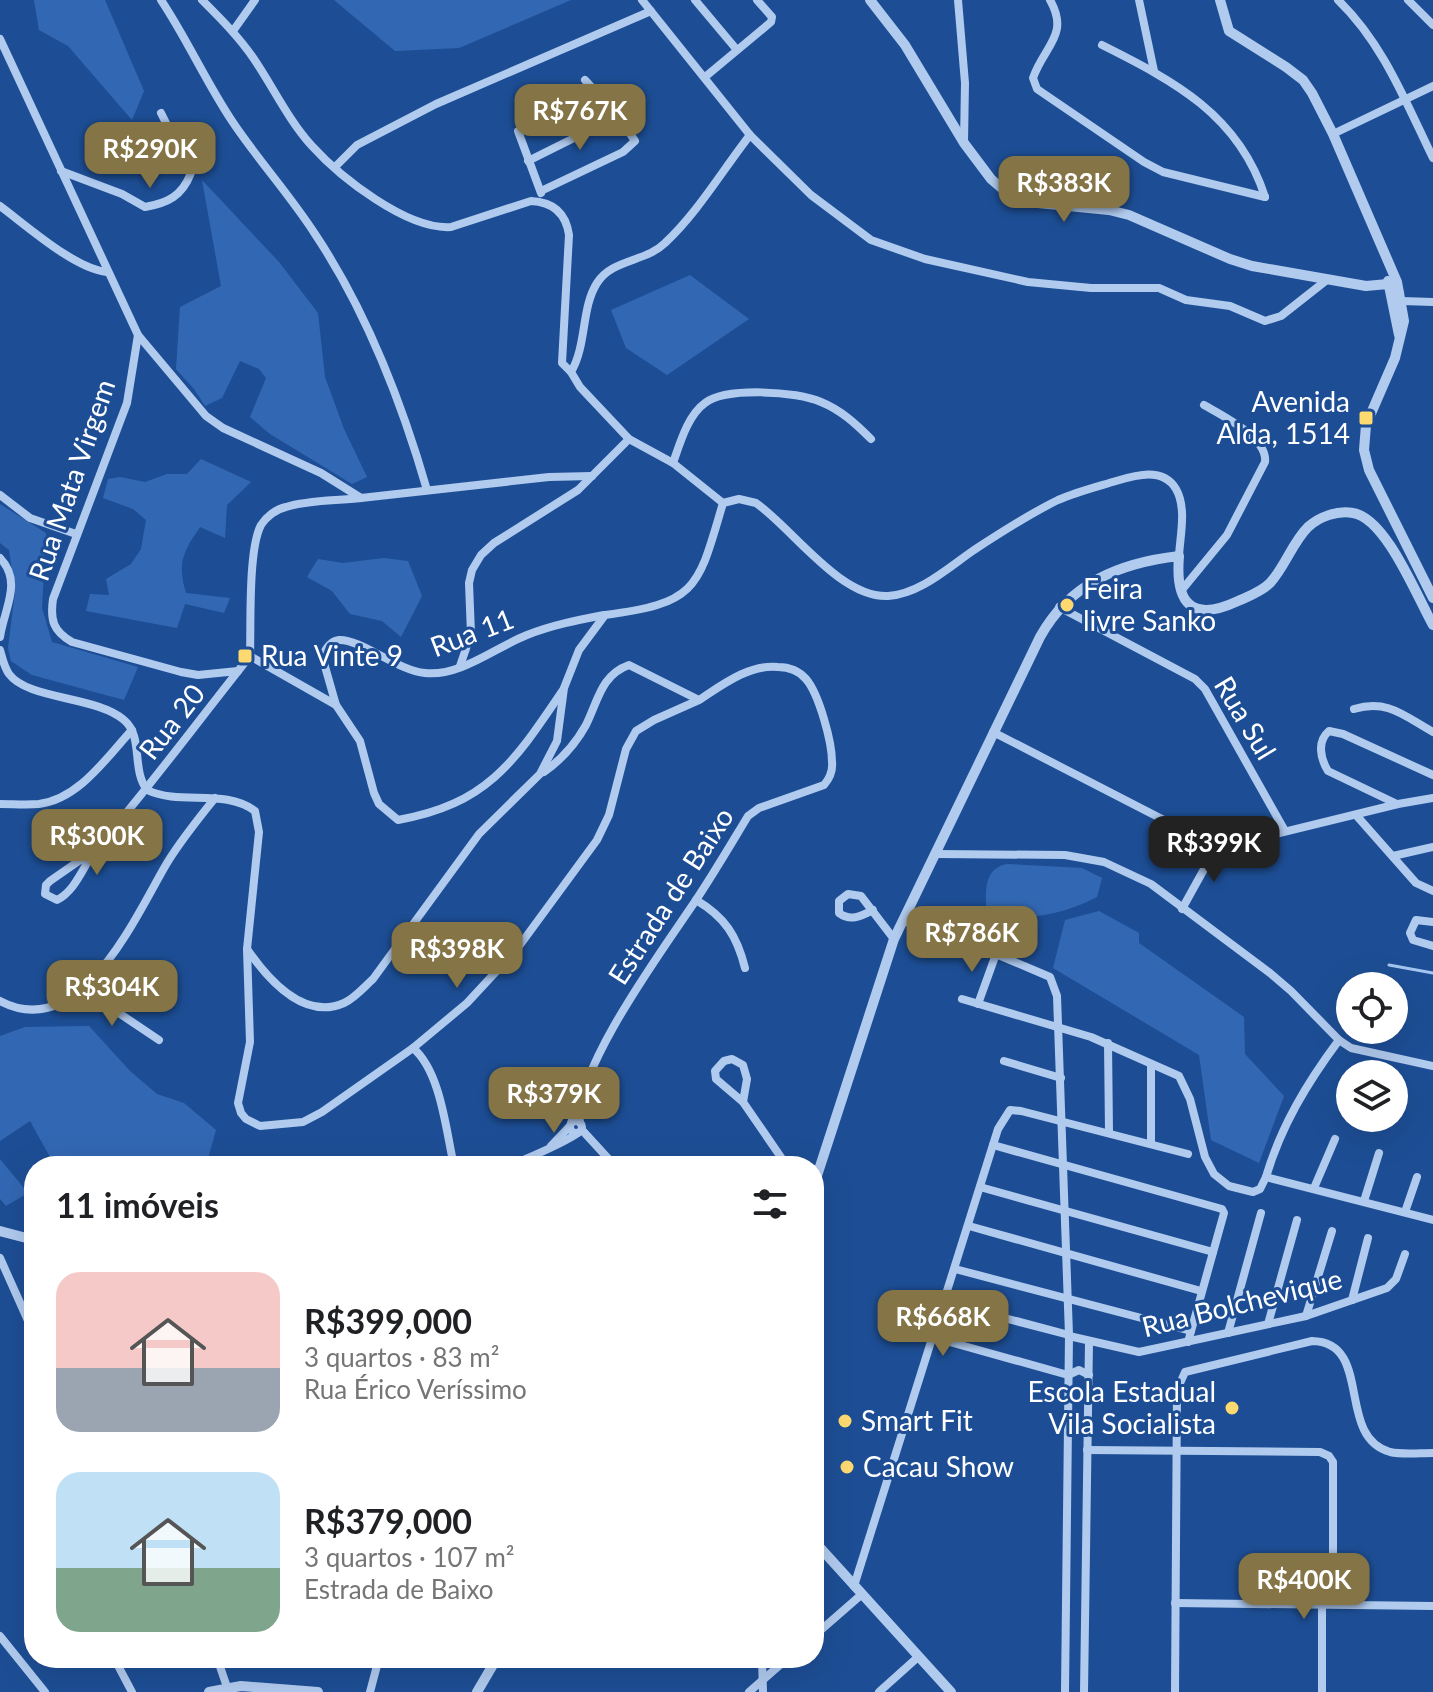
<!DOCTYPE html>
<html lang="pt">
<meta charset="utf-8">
<style>
body{margin:0;font-family:Lato,sans-serif;background:#f2f2f2;color:#202124;height:100vh;display:flex;flex-direction:column;font-size:30px;white-space:nowrap}
*{box-sizing:border-box;margin:0}
p{font-size:26px;color:#757577}
.icon{flex:none;width:44px;height:44px;fill:none;stroke:currentColor;stroke-width:2;stroke-linecap:round;stroke-linejoin:round}
.map{position:relative;flex:1;overflow:hidden}
.side{position:absolute;left:24px;top:1156px;width:800px;height:512px;display:flex;flex-direction:column;background:#fff;border-radius:32px;box-shadow:0 8px 32px #0002}
.side>*{flex:none}
.controls{position:absolute;left:1336px;top:972px;display:grid;gap:16px}
.controls a{display:grid;place-items:center;width:72px;height:72px;border-radius:50%;background:#fff;box-shadow:0 8px 32px #0002;font-size:40px}
.price{position:absolute;translate:-50% -68px;padding:0 18px;border-radius:16px;background:#847446;color:#fff;font-size:26px;line-height:52px;filter:drop-shadow(0 2px 4px #0008)}
.price::after{content:'';position:absolute;left:50%;top:48px;width:24px;height:18px;margin-left:-12px;background:inherit;clip-path:polygon(0 0,100% 0,50% 100%)}
.price.selected{background:#222;color:#fff}
ul{padding:0;list-style:none}
li{display:flex;align-items:center;gap:24px;height:200px;padding:0 32px}
li span{display:grid;place-items:center;flex:none;width:224px;height:160px;border-radius:24px;color:#555}
li>.icon{margin-inline-start:auto}
span .icon{width:96px;height:96px;fill:#fffc;stroke-width:1}
li b{font-size:34px}
h2{display:flex;justify-content:space-between;align-items:center;height:96px;padding:0 32px;font-size:34px}
.map>svg:first-child{display:block}
.green{fill:#3268b3}
.lines{fill:none;stroke-linecap:round;stroke-linejoin:round}
.stream{stroke:#a4c5f0;stroke-width:3}
.minor{stroke:#b1cbef;stroke-width:8}
.tertiary{stroke:#b1cbef;stroke-width:10}
.poi-dot{fill:#fed970;stroke:#1d4e95;stroke-width:3}
.labels{text-anchor:middle;stroke-width:6;stroke-linejoin:round;paint-order:stroke}
.poi-label{font-size:28px;fill:#fff;stroke:#1d4e95;text-anchor:start}
.street-label{font-size:28px;fill:#fff;stroke:#1d4e95}
</style>
<div class="map">
<svg width="1433" height="1692" viewBox="0 0 1433 1692">
<rect width="100%" height="100%" fill="#1d4e95"/>
<g class="green">
<path d="M34,0H105L144,91L132,120L68,46L39,30Z"/>
<path d="M334,0H571L459,48L395,51Z"/>
<path d="M202,180L279,262L318,313L325,377L344,429L367,477L352,484L270,434L250,417L266,378L259,369L240,361L222,398L205,406L194,389L176,369L180,307L221,286Z"/>
<path d="M690,275L749,319L667,375L626,348L611,310Z"/>
<path d="M201,459L251,482L227,505L225,538L200,527C183,552 177,563 186,593L230,598L224,613L185,604L177,628L86,611L90,594L109,595L106,579L131,564L141,549L146,520L133,509L103,498L108,479L120,477L145,482L167,474H187Z"/>
<path d="M0,504L46,533L42,608L52,642L138,667L124,700L32,675L11,661L8,648L15,592L9,550L0,543Z"/>
<path d="M384,558L408,561L422,596L401,637L382,621L350,614L332,591L307,577L318,559L343,563Z"/>
<path d="M1007,864L1082,868L1102,878L1097,897C1055,918 1032,917 986,920C987,898 980,869 1007,864Z"/>
<path d="M1099,911L1139,933V943L1244,1017L1245,1054L1284,1096L1259,1163L1211,1140L1199,1055L1053,968L1065,920Z"/>
<path d="M89,1026L130,1071L157,1094L184,1103L216,1130L206,1166H55L30,1121L0,1141V1036L25,1027Z"/>
<path d="M0,1159L28,1193L6,1206L0,1199Z"/>
</g>
<g class="lines">
<path class="stream" d="M1389,965L1433,973"/>
<g class="minor">
<path d="M161,0C187,39 206,82 232,121C258,160 290,195 315,234C367,312 401,400 427,490"/>
<path d="M202,0C221,19 239,37 254,59C273,87 289,121 312,146C340,177 407,230 451,227L531,201C554,202 566,214 569,235L562,363L571,372"/>
<path d="M642,0L750,135L811,195L871,240L925,259L1028,282L1091,288H1159L1186,300L1230,306L1265,321L1281,316L1328,279"/>
<path d="M695,0L737,50"/>
<path d="M958,0L965,83L964,142"/>
<path d="M1050,0C1070,35 1044,46 1033,78L1037,89L1144,162L1163,172L1265,197"/>
<path d="M1139,0L1154,71"/>
<path d="M1338,0C1383,43 1406,103 1433,158"/>
<path d="M1408,0L1433,25"/>
<path d="M233,31L255,0"/>
<path d="M0,39L138,335L127,403L53,599C50,620 53,631 72,642L181,672L198,675L238,671"/>
<path d="M1102,45C1174,81 1239,115 1265,197"/>
<path d="M705,77L771,22L772,17L757,0"/>
<path d="M1333,134L1433,86"/>
<path d="M528,161L618,116"/>
<path d="M335,167L357,145L436,104L651,11"/>
<path d="M61,171L122,194L145,207C168,203 182,196 191,173L161,113"/>
<path d="M541,191L623,152L635,141L618,116L585,80"/>
<path d="M541,193L518,131L595,92"/>
<path d="M0,206C27,226 75,269 107,272"/>
<path d="M1401,301L1433,302"/>
<path d="M138,335L206,416L223,428L321,473L361,498L549,477L592,476"/>
<path d="M673,463C680,443 688,415 705,403C726,387 797,391 821,402C841,410 856,424 871,439"/>
<path d="M0,495L30,518L76,534"/>
<path d="M361,498C336,501 309,500 286,507C276,509 266,517 261,525C248,549 251,626 250,656L336,705L360,741L374,793L379,804L398,820C488,804 515,761 563,690"/>
<path d="M723,503L673,463L629,439L580,387L571,372C587,345 581,308 597,283C612,259 646,262 665,243C698,212 722,171 750,135"/>
<path d="M0,558C23,582 4,609 0,637"/>
<path d="M1181,591L1227,535L1265,462C1268,438 1223,416 1204,405"/>
<path d="M1059,607L1195,679L1205,689L1285,831"/>
<path d="M0,650C2,657 4,667 9,674C28,700 97,696 124,720C144,737 131,769 147,790C181,806 224,788 255,811L259,832L247,949C267,978 303,1021 344,1003C355,998 364,987 373,979L479,834L540,774L557,741L564,688L579,650L605,615C698,603 698,588 723,503L739,499L756,503C793,529 840,598 888,596C920,594 949,567 974,550C1000,533 1029,514 1058,500C1076,492 1096,487 1116,481C1136,475 1163,467 1176,489C1187,508 1180,536 1179,556"/>
<path d="M460,666L471,634L469,583L472,570L481,555L494,543L578,490L629,439"/>
<path d="M336,705L322,656C326,649 330,641 339,640C361,639 398,671 425,673C460,677 496,647 527,635C552,625 578,620 604,615"/>
<path d="M1354,709C1388,699 1404,716 1433,732"/>
<path d="M993,732L1193,835L1218,844L1247,841L1398,804L1433,798"/>
<path d="M544,772C561,760 576,743 586,725C598,701 601,675 629,665L699,700C722,685 749,664 778,667C789,667 799,671 806,679C819,694 832,742 832,762C833,771 830,778 824,785L759,808L748,816C731,844 714,873 696,900C666,945 572,1072 580,1123"/>
<path d="M0,804C13,804 26,805 39,804C79,799 106,758 132,730"/>
<path d="M1397,804L1328,771C1320,758 1317,741 1329,731L1343,734L1433,775"/>
<path d="M1356,815L1416,883L1433,891"/>
<path d="M96,849L50,881L46,885L45,894L57,900C77,890 84,863 98,847C151,785 199,720 250,656"/>
<path d="M936,854L1065,855L1104,862L1151,884L1270,973L1291,991L1339,1040L1351,1048L1433,1066"/>
<path d="M1393,856L1433,847"/>
<path d="M696,900C725,917 737,936 745,968"/>
<path d="M1182,909L1218,844"/>
<path d="M873,910C861,916 851,922 839,913V901L848,894L861,896L894,939"/>
<path d="M903,921L976,939L996,954L1050,977L1057,996L1069,1335L1065,1692"/>
<path d="M1433,922L1416,920L1410,933L1413,940L1433,946"/>
<path d="M247,949L250,1042L238,1103L241,1113L246,1119L260,1126L303,1122L322,1112L413,1048L467,1003L517,949L597,840L609,815L626,749L636,731L654,720L699,700"/>
<path d="M83,989L159,1040"/>
<path d="M962,999L1091,1037L1179,1076L1190,1099L1205,1157L1214,1174L1229,1186L1253,1192L1260,1189L1266,1177L1433,1220"/>
<path d="M0,1001C81,1044 135,917 167,863C181,840 198,819 215,798"/>
<path d="M978,1004L996,954"/>
<path d="M1108,1043L1109,1132"/>
<path d="M413,1048C441,1072 446,1131 454,1166"/>
<path d="M1004,1061L1061,1078"/>
<path d="M743,1102L747,1079L743,1065L732,1059L724,1061L715,1071L716,1079L743,1102L787,1166"/>
<circle cx="576" cy="1127" r="6"/>
<path d="M571,1123L581,1097"/>
<path d="M582,1130L615,1166"/>
<path d="M1151,1144V1065"/>
<path d="M993,1145L1222,1209L1224,1213L1188,1342"/>
<path d="M551,1146L569,1127"/>
<path d="M510,1166C533,1155 557,1147 578,1133"/>
<path d="M1266,1177C1281,1126 1307,1083 1339,1040"/>
<path d="M980,1187L1213,1252"/>
<path d="M1314,1188L1335,1139"/>
<path d="M1364,1201L1379,1153"/>
<path d="M1405,1212L1417,1177"/>
<path d="M969,1226L1201,1291"/>
<path d="M0,1258L34,1334"/>
<path d="M955,1269L1191,1331"/>
<path d="M1352,1300L1368,1238"/>
<path d="M944,1302L1069,1335"/>
<path d="M1306,1316L1332,1231"/>
<path d="M1268,1324L1297,1220"/>
<path d="M1228,1333L1261,1213"/>
<path d="M1069,1336L1139,1352L1306,1316L1387,1288L1396,1279L1405,1254"/>
<path d="M932,1337L1068,1375L1079,1370L1089,1375"/>
<path d="M1087,1450L1320,1452L1329,1456L1333,1462V1555"/>
<path d="M854,1586L998,1129L1010,1110L1021,1111L1188,1154"/>
<path d="M1175,1603L1433,1606"/>
<path d="M0,1636L45,1692"/>
<path d="M814,1636L861,1595"/>
<path d="M114,1658L132,1692"/>
<path d="M217,1658L227,1687"/>
<path d="M762,1658L763,1692"/>
<path d="M370,1692L379,1658"/>
<path d="M749,1692L788,1658"/>
<path d="M879,1692L918,1657"/>
<path d="M1084,1692L1089,1341"/>
<path d="M1175,1692L1177,1390L1185,1372L1312,1341C1374,1342 1335,1437 1390,1452C1403,1455 1419,1453 1433,1453"/>
<path d="M1322,1692V1605"/>
</g>
<g class="tertiary">
<path d="M870,0L905,45L964,143L991,179L1005,191L1038,203L1109,210L1129,215L1230,259L1252,266L1366,286L1388,284L1399,293"/>
<path d="M1220,0L1229,31L1286,67L1303,80L1312,93L1333,134L1397,282L1404,321L1395,358L1366,425L1364,450L1369,470L1433,598"/>
<path d="M1388,281L1399,335"/>
<path d="M814,1185L894,939L1040,637C1070,583 1119,563 1179,556C1175,603 1191,623 1238,601C1249,596 1261,592 1270,583C1285,567 1292,543 1308,527C1319,517 1337,510 1353,513C1386,518 1417,597 1433,625"/>
<path d="M0,1231L34,1240"/>
<path d="M814,1541L951,1692"/>
<path d="M209,1692L241,1686L318,1692"/>
<path d="M477,1692L497,1658"/>
</g>
</g>
<g class="poi-dot">
<rect x="1358" y="410" width="16" height="16" rx="4"/>
<circle cx="1067" cy="605" r="8"/>
<rect x="237" y="648" width="16" height="16" rx="4"/>
<circle cx="1232" cy="1408" r="8"/>
<circle cx="845" cy="1421" r="8"/>
<circle cx="847" cy="1467" r="8"/>
</g>
<g class="labels">
<g class="poi-label">
<text x="1350" y="412" text-anchor="end">Avenida<tspan x="1350" dy="32">Alda, 1514</tspan></text>
<text x="1083" y="599">Feira<tspan x="1083" dy="32">livre Sanko</tspan></text>
<text x="261" y="666">Rua Vinte 9</text>
<text x="1216" y="1402" text-anchor="end">Escola Estadual<tspan x="1216" dy="32">Vila Socialista</tspan></text>
<text x="861" y="1431">Smart Fit</text>
<text x="863" y="1477">Cacau Show</text>
</g>
<g class="street-label">
<text transform="translate(72 480) rotate(-71)" y="10">Rua Mata Virgem</text>
<text transform="translate(472 633) rotate(-21)" y="10">Rua 11</text>
<text transform="translate(1245 718) rotate(59)" y="10">Rua Sul</text>
<text transform="translate(172 722) rotate(-52)" y="10">Rua 20</text>
<text transform="translate(671 896) rotate(-57)" y="10">Estrada de Baixo</text>
<text transform="translate(1242 1303) rotate(-14)" y="10">Rua Bolchevique</text>
</g>
</g>
</svg>
<div class="controls">
<a><svg class="icon" aria-label="locate" viewBox="0 0 24 24"><circle cx="12" cy="12" r="6"/><path d="M12 2v4M12 18v4M2 12h4M18 12h4"/></svg></a>
<a><svg class="icon" aria-label="layers" viewBox="0 0 24 24"><path d="M12 4l9 5-9 5-9-5zM3 14l9 5 9-5"/></svg></a>
</div>
<b class="price" style="left:580px;top:152px">R$767K</b>
<b class="price" style="left:150px;top:190px">R$290K</b>
<b class="price" style="left:1064px;top:224px">R$383K</b>
<b class="price" style="left:97px;top:877px">R$300K</b>
<b class="price selected" style="left:1214px;top:884px">R$399K</b>
<b class="price" style="left:972px;top:974px">R$786K</b>
<b class="price" style="left:457px;top:990px">R$398K</b>
<b class="price" style="left:112px;top:1028px">R$304K</b>
<b class="price" style="left:554px;top:1135px">R$379K</b>
<b class="price" style="left:943px;top:1358px">R$668K</b>
<b class="price" style="left:1304px;top:1621px">R$400K</b>
<section class="side">
<h2>11 imóveis<svg class="icon" aria-label="filters" viewBox="0 0 24 24"><path d="M4 7h16M4 17h16"/><circle cx="9" cy="7" r="2"/><circle cx="15" cy="17" r="2"/></svg></h2>
<ul>
<li><span style="background:linear-gradient(#f6c9c9 60%,#9aa5b1 0)"><svg class="icon" aria-label="home" viewBox="0 0 24 24"><path d="M3 11l9-7 9 7M6 9v11h12V9"/></svg></span><div><b>R$399,000</b><p>3 quartos · 83 m²</p><p>Rua Érico Veríssimo</p></div></li>
<li><span style="background:linear-gradient(#bfe0f5 60%,#7fa58c 0)"><svg class="icon" aria-label="home" viewBox="0 0 24 24"><path d="M3 11l9-7 9 7M6 9v11h12V9"/></svg></span><div><b>R$379,000</b><p>3 quartos · 107 m²</p><p>Estrada de Baixo</p></div></li>
</ul>
</section>
</div>
